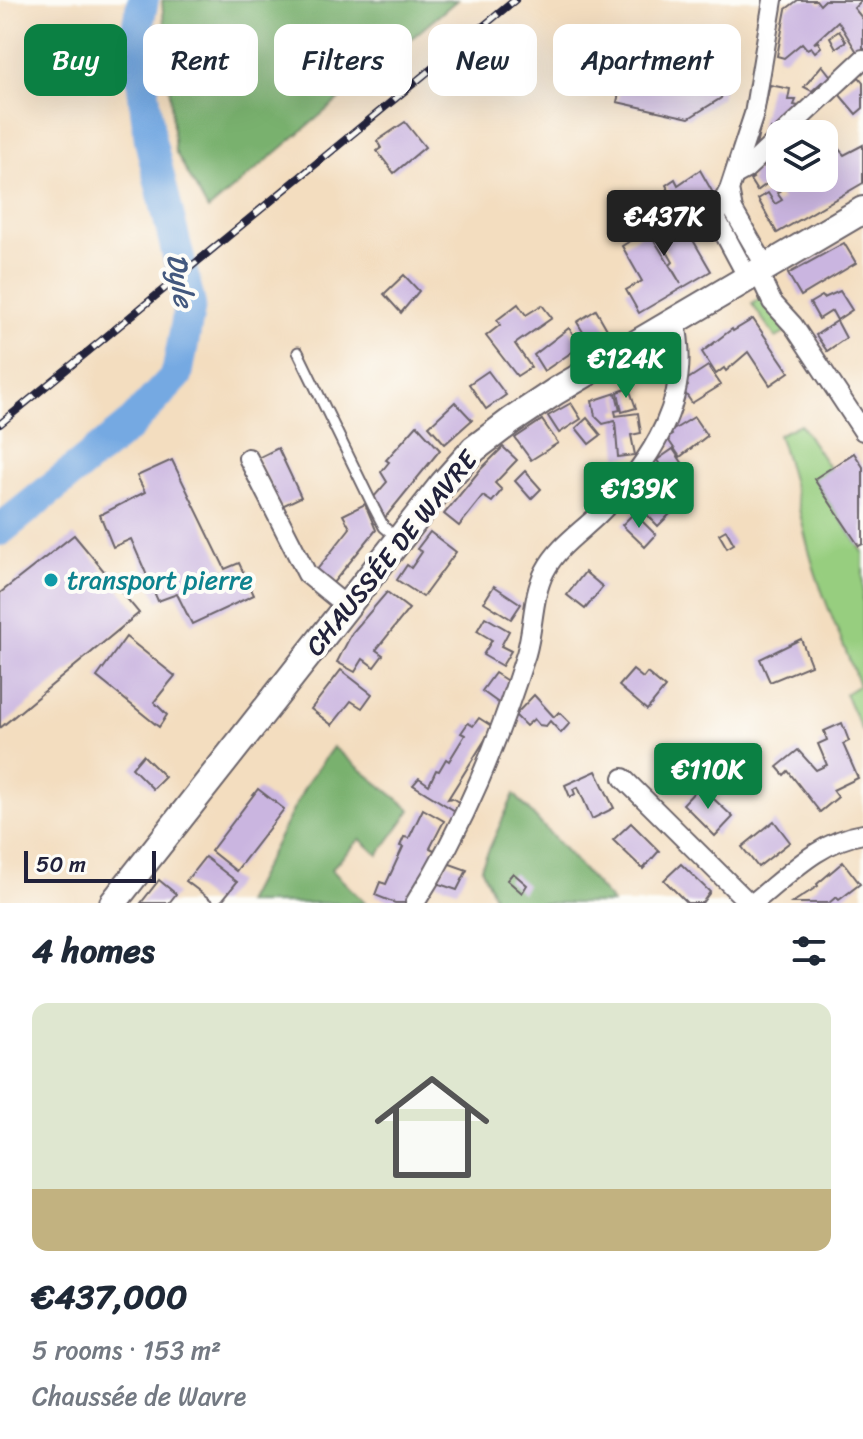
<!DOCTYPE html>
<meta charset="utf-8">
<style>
body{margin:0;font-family:Sriracha,sans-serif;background:#f6f6f7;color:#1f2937;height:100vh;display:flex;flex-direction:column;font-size:30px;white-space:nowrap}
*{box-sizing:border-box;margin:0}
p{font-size:26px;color:#747a83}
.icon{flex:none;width:44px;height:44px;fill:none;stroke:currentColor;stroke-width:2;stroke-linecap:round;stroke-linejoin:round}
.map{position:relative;height:903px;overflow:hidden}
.panel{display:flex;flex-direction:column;background:#fff;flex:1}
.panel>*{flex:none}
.banner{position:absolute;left:24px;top:24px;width:816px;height:72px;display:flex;gap:16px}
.buttons{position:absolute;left:766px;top:120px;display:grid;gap:16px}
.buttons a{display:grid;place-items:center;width:72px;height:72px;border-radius:16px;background:#fff;box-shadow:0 8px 32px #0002;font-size:40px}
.scale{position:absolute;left:24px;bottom:20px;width:132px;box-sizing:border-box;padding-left:8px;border:4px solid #22223b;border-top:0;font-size:22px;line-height:28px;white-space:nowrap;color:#22223b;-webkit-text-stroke:6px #fdfcf7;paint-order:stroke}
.price{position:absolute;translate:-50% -68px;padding:0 18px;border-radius:8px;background:#0b8043;color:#fff;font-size:26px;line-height:52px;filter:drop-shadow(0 2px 4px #0008)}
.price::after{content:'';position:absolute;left:50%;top:48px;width:24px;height:18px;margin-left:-12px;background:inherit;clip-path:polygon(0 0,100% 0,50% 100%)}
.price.active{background:#222;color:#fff}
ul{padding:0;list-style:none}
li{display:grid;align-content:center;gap:16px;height:424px;padding:0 32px}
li+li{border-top:2px solid #e0e1e3}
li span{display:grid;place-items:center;height:248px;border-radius:16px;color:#555}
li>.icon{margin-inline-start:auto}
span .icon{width:144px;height:144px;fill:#fffc;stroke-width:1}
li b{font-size:34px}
h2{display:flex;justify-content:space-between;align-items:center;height:96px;padding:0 32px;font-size:34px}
.tag{padding:0 28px;border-radius:16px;background:#fff;box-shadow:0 8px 32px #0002;font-size:28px;line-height:72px}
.tag.active{background:#0b8043;color:#fff}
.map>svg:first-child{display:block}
.green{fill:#97ce7f;stroke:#5c785d;stroke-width:2}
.forest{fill:#79b16e;stroke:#4e6a54;stroke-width:2}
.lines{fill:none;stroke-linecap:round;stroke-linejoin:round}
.river{stroke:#75a9e2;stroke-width:32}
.building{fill:#cab5e0}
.lane-casing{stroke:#6b6369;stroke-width:13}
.street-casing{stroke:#6b6369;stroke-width:22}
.secondary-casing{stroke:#6b6369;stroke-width:30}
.lane{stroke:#fff;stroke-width:9}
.street{stroke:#fff;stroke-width:18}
.secondary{stroke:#fff;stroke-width:26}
.rail-casing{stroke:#22223b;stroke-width:8}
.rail{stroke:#fdfcf7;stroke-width:5;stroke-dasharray:15;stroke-linecap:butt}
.culture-dot{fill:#0f9aa8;stroke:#fdfcf7;stroke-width:3}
.labels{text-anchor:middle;stroke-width:8;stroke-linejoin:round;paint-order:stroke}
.street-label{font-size:26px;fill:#22223b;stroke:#fdfcf7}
.culture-label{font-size:26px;fill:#0d838f;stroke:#fdfcf7;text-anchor:start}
.water-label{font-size:28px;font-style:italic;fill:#43587e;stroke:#fdfcf7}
</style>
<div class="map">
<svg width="863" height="903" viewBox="0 0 863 903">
<rect width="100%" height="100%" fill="#fdfcf7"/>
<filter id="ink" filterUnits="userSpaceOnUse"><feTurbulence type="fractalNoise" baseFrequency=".0125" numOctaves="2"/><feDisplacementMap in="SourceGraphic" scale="16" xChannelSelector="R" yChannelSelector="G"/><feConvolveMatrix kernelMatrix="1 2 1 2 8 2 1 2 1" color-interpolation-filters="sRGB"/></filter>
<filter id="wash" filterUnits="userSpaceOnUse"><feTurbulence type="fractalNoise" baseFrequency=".006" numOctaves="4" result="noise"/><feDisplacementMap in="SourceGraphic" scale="32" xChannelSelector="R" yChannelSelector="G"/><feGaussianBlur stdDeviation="1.8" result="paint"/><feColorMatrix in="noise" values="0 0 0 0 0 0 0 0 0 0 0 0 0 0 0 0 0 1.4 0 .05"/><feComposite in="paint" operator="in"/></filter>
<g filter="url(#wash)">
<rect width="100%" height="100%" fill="#f3ddbf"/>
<g class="green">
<path d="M761,297L788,331L776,338L752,304Z"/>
<path d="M800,424L830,469L815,480L863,552V732L845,694L859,685C845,646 826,607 814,568C800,523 795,478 778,435Z"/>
</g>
<g class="forest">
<path d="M162,0H457L208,210L175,151Z"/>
<path d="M333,747L411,810L378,855L360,839L331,869L365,903H245L307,783Z"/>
<path d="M514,794L613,903H497L481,867Z"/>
</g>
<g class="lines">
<path class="river" d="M0,530L129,426L177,375L190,305L150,140L136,33L143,0"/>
</g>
<g id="blocks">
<g class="building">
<path d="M798,0H816L820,5L825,0H862L854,8L863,19V54L860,57L838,21L814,43L818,42L821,47L815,52L811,47L807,49L802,43L784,58L777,56L786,9Z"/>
<path d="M839,31L846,41L836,48L830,37Z"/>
<path d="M632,38L730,59L721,98L689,118L617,102Z"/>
<path d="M822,65L832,78L826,84L823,81L812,91L804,87Z"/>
<path d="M859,77L863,82V108L856,114L839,94Z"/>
<path d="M770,85L790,89L788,100H796L794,105L803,107L780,131L771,129L770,135L755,150Z"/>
<path d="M405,122L425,147L394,173L377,151L381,148L377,141Z"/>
<path d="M863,145V183L777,233L758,199L768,193L775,204L782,200L777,193L793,180L799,187L812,180L810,178H824V168L831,163L827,155L838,148L844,155Z"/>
<path d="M780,151V174L757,191L750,180L753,178L750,175Z"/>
<path d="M700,170L713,193L680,211L666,185L675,179L678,185Z"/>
<path d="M668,197L711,271L639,313L626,290L642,281L622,246L648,230L681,284L670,265L673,262L644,211Z"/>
<path d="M844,243L856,263L801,296L788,274Z"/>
<path d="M404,275L419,291L401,313L384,294Z"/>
<path d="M840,291L852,310L837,320L832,311L819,319L810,303L822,296L824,298Z"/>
<path d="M518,304L526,315L542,305L552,318L515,344L531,367L517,376L486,336L500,325L497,320Z"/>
<path d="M596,310L608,331L589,342L577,322Z"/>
<path d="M753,319L789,372L770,385L748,352L726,371L724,368L716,374L702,352L732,329L733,331Z"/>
<path d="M837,321L846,338L827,351L816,335Z"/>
<path d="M569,328L581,346L544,371L534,355Z"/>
<path d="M708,366L721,385L692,403L683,390L688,386L685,381Z"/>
<path d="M488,371L506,395L486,409L469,384Z"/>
<path d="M629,388L636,408L622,412L618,392Z"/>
<path d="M616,393L620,410L615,411L616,416L638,413L641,433L631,435L635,455L618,457L615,421L603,424L595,416L592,401Z"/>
<path d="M455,402L472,420L445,444L429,426Z"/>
<path d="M571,403L581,419L559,433L548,416Z"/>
<path d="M694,417L707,436L680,457L667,438L672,435L670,432Z"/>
<path d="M587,418L601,435L589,444L576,428Z"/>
<path d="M542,420L558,443L531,460L515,438Z"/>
<path d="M417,425L440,450L384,519L372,499L387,482L381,472L389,462L386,460Z"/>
<path d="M503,447L517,460L495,483L502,490L492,502L483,496L459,526L444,514L480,470Z"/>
<path d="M278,448L301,497L280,507L258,458Z"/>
<path d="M673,449L687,470L670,481L657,460Z"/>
<path d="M854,453L863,467V544L859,546L814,479Z"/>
<path d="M172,460L225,569L239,563L254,595L192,624L177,594L158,601L131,539L113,547L100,515L145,492L137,476Z"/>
<path d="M525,471L541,489L531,499L515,481Z"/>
<path d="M661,483L680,504L658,526L636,503Z"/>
<path d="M365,504L376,530L333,583L316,571L350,528L343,515Z"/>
<path d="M634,513L656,535L645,547L622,525Z"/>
<path d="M726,530L734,544L727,548L719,534Z"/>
<path d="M430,532L456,552L423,597L397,580L407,565L411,568L422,552L417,549Z"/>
<path d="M74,535L139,613L0,728V593Z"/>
<path d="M585,572L603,587L585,609L567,595Z"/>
<path d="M494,586L521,604L511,619L484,602Z"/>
<path d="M387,592L409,609L376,650L383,655L374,667L363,659L355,672L337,662L352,633Z"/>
<path d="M485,617L509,631L501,646L511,651L502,666L483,655L492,640L477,631Z"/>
<path d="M126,637L175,676L154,702L167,715L159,727L97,677Z"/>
<path d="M801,639L811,665L770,682L760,659Z"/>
<path d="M341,670L372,694L362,708L351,701L332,725L311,709Z"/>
<path d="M633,670L643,678L647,673L665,688L647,710L619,686Z"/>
<path d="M495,673L509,682L503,691L506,693L500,704L482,691Z"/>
<path d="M534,695L554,717L559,712L570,723L561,733L550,721L546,726L539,725L534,719L526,726L515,715Z"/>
<path d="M479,718L493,727L448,799L452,798L463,805L460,814L413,785L419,778L429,785L436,770L439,771L446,759L449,761L465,735L461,733L468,723L473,726Z"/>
<path d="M842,723L849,741L843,744L858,778L833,790L838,797L820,812L788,771L784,775L777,767L798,750L816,770L827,765L818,744L827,740L824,731Z"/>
<path d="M143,755L165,777L153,789L132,768Z"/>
<path d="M596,771L614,808L592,819L578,787L573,789L575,794L570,797L565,785Z"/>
<path d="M700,786L733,817L715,836L683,804Z"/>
<path d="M258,789L284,809L236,871L211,851Z"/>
<path d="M423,809L444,821L430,848L436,851L408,903H395L375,895L380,882L386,884L403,847L400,846L404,837L409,838Z"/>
<path d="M774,821L790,842L758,867L742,847Z"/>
<path d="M631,823L659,851L643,869L613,840Z"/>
<path d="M205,857L237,882L220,903H215L186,881Z"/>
<path d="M843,862L860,884L843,897L839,900L836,897L829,903H792L818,886L817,884Z"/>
<path d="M447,863L467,870L457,890L436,883Z"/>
<path d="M681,864L710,892L702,903H687L664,880Z"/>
<path d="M513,873L527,885L522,893L507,880Z"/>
<path d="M159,880L176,894L169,903H141Z"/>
</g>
</g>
</g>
<g filter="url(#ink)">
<use href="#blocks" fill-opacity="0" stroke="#6b6369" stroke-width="2"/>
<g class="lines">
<defs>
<path id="lane" d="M298,352L374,508L384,527L397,538"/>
<g id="street">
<path d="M783,134L863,59"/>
<path d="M735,175L746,169L780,137"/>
<path d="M729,190L733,210L766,267"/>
<path d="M758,272L772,302L793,325L863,431"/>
<path d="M748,278L717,220L718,210L729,190L754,114L773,0"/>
<path d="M248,458L307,574L346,606"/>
<path d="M623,778L749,903"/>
<path d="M415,903C465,825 498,741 526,654C534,627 532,596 545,571C558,546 580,533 599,514C652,462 694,397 675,320"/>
<path d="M753,903C787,876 819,841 863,834"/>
</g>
<path id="secondary" d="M113,903L443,484L474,449L511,421L556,391L863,210"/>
</defs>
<use href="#lane" class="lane-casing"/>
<use href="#street" class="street-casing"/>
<use href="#secondary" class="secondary-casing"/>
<use href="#lane" class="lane"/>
<use href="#street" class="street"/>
<use href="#secondary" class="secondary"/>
<defs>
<path id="rail" d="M0,424L515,0"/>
</defs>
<use href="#rail" class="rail-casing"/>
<use href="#rail" class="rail"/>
</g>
</g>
<circle class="culture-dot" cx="51" cy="580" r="8"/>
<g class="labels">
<g class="street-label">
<text transform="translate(391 553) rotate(-51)" y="9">CHAUSSÉE DE WAVRE</text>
</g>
<g class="culture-label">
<text x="67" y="589">transport pierre</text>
</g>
<g class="water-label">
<text transform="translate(181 280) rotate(81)" y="10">Dyle</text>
</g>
</g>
</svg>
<div class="buttons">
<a><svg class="icon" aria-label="layers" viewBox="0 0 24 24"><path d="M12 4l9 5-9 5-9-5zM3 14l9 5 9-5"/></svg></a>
</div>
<div class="scale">50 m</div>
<b class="price active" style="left:664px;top:258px">€437K</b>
<b class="price" style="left:626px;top:400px">€124K</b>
<b class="price" style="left:639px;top:530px">€139K</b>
<b class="price" style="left:708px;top:811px">€110K</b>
<div class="banner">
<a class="tag active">Buy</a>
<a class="tag">Rent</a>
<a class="tag">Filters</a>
<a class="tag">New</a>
<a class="tag">Apartment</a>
</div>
</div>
<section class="panel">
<h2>4 homes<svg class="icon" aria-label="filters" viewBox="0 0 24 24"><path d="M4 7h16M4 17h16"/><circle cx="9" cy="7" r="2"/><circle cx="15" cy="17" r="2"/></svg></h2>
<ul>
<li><span style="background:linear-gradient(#dfe7d0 75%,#c2b280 0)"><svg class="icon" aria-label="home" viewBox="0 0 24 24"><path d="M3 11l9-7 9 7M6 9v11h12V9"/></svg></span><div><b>€437,000</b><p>5 rooms · 153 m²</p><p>Chaussée de Wavre</p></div></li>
</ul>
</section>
